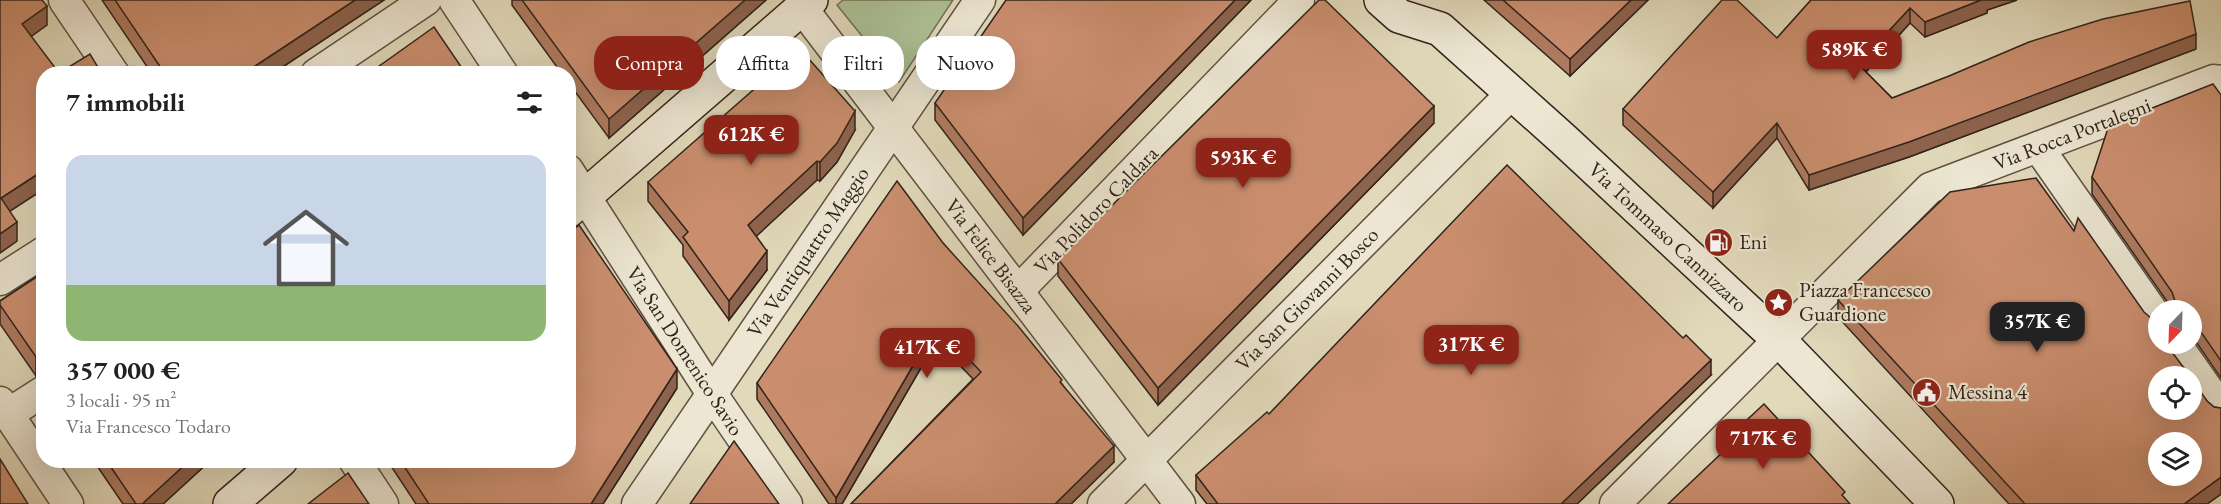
<!DOCTYPE html>
<html lang="it">
<meta charset="utf-8">
<style>
body{margin:0;font-family:"EB Garamond",serif;background:#f2f2f2;color:#222;height:100vh;display:flex;flex-direction:column;font-size:22px;white-space:nowrap}
*{box-sizing:border-box;margin:0}
p{font-size:20px;color:#767676}
.icon{flex:none;width:33px;height:33px;fill:none;stroke:currentColor;stroke-width:2;stroke-linecap:round;stroke-linejoin:round}
.map{position:relative;flex:1;overflow:hidden}
.details{position:absolute;left:36px;top:66px;width:540px;height:402px;display:flex;flex-direction:column;background:#fff;border-radius:24px;box-shadow:0 6px 24px #0002}
.details>*{flex:none}
.top-card{position:absolute;left:594px;top:36px;width:570px;height:54px;display:flex;gap:12px}
.needle{width:39px;rotate:203deg}
.buttons{position:absolute;left:2148px;top:300px;display:grid;gap:12px}
.buttons a{display:grid;place-items:center;width:54px;height:54px;border-radius:50%;background:#fff;box-shadow:0 6px 24px #0002;font-size:30px}
.price{position:absolute;translate:-50% -51px;padding:0 14px;border-radius:12px;background:#8f2418;color:#fff;font-size:20px;line-height:39px;filter:drop-shadow(0 2px 3px #0008)}
.price::after{content:'';position:absolute;left:50%;top:36px;width:18px;height:14px;margin-left:-9px;background:inherit;clip-path:polygon(0 0,100% 0,50% 100%)}
.price.selected{background:#222;color:#fff}
ul{padding:0;list-style:none}
li{display:grid;align-content:center;gap:12px;height:318px;padding:0 30px}
li+li{border-top:2px solid #e0e0e0}
li span{display:grid;place-items:center;height:186px;border-radius:18px;color:#555}
li>.icon{margin-inline-start:auto}
span .icon{width:108px;height:108px;fill:#fffc;stroke-width:1}
li b{font-size:26px}
h2{display:flex;justify-content:space-between;align-items:center;height:72px;padding:0 30px;font-size:26px}
.chip{padding:0 21px;border-radius:24px;background:#fff;box-shadow:0 6px 24px #0002;font-size:21px;line-height:54px}
.chip.selected{background:#8f2418;color:#fff}
.map>svg:first-child{display:block}
.green{fill:#adc095;stroke:#707258;stroke-width:1.5}
.lines{fill:none;stroke-linecap:round;stroke-linejoin:round}
.street-casing{stroke:#5e5043;stroke-width:33}
.secondary-casing{stroke:#32231b;stroke-width:36}
.street{stroke:#ece6d2;stroke-width:30}
.secondary{stroke:#ece6d2;stroke-width:33}
.wall{fill:#ae7a5f;stroke:#32231b;stroke-width:1.5}
.shaded-wall{fill:#8d634d;stroke:#32231b;stroke-width:1.5}
.building{fill:#ca8e6e;stroke:#32231b;stroke-width:1.5;fill-rule:evenodd}
.labels{text-anchor:middle;stroke-width:4.5;stroke-linejoin:round;paint-order:stroke}
.street-label{font-size:21px;fill:#32231b;stroke:#ece6d2}
.poi-label{font-size:21px;fill:#32231b;stroke:#ece6d2;text-anchor:start}
</style>
<div class="map">
<svg width="2221" height="504" viewBox="0 0 2221 504">
<rect width="100%" height="100%" fill="#e1d9ba"/>
<filter id="stains"><feTurbulence type="fractalNoise" baseFrequency=".00333" numOctaves="4"/><feColorMatrix values="0 0 0 0 .2 0 0 0 0 .09 0 0 0 0 .02 0 0 0 .5 -.17"/></filter>
<radialGradient id="worn" r=".72"><stop offset=".6" stop-color="#630" stop-opacity="0"/><stop offset="1" stop-color="#630" stop-opacity=".3"/></radialGradient>
<path class="green" d="M843,0H953L899,82L837,5Z"/>
<g class="lines">
<defs>
<g id="street">
<path d="M64,0L114,74"/>
<path d="M454,0L503,74"/>
<path d="M802,8L1180,504"/>
<path d="M316,74L426,0"/>
<path d="M2038,147L2158,319"/>
<path d="M568,170L712,394L787,504"/>
<path d="M0,280L44,252"/>
<path d="M1018,291L1299,0"/>
<path d="M2176,344L2221,408"/>
<path d="M0,402L68,504"/>
<path d="M8,414L44,391"/>
<path d="M354,460L383,504"/>
<path d="M637,504L980,0"/>
<path d="M1103,504L1512,93"/>
<path d="M1615,504L1930,188L2214,80L2221,81"/>
</g>
<g id="secondary">
<path d="M1381,0L1399,16L1440,29L1564,140L1779,340L1937,504"/>
<path d="M568,211L811,0"/>
<path d="M230,504L281,460"/>
</g>
</defs>
<use href="#street" class="street-casing"/>
<use href="#secondary" class="secondary-casing"/>
<use href="#street" class="street"/>
<use href="#secondary" class="secondary"/>
</g>
<g class="wall">
<path d="M102,0H384L272,74H152Z"/>
<path d="M512,0H766L609,138L568,82V74H562L512,5Z"/>
<path d="M1251,0L1023,235L935,120V103Z"/>
<path d="M1484,0H1648L1570,76Z"/>
<path d="M1811,0H2017L1987,10V13L1925,37L1910,23L1866,72L1892,98L2196,49L1909,157L1809,190L1777,138L1713,208L1623,125V109L1777,38Z"/>
<path d="M2221,95V378L2192,336V310H2173L2092,194V177Z"/>
<path d="M1434,123L1158,405L1058,276V259Z"/>
<path d="M855,130L837,162L820,181L817,180L756,236L767,270L729,320L683,256V245L648,201V182Z"/>
<path d="M2074,231L2158,344L2207,401L2214,407L2221,408V494L2207,504H2009L1838,317V300Z"/>
<path d="M943,243L1062,384L1114,462L1071,504H851L973,379L943,348L922,366L842,504H829L757,399V383Z"/>
<path d="M44,272V374L36,376L0,324V301Z"/>
<path d="M1711,375L1577,504H1207L1196,490V475L1269,414Z"/>
<path d="M677,388L603,504H416L387,460H568Z"/>
<path d="M1722,443L1845,498L1722,453Z"/>
<path d="M93,460H211L163,504H123Z"/>
</g>
<g class="shaded-wall">
<path d="M355,0H384L272,74H243Z"/>
<path d="M745,0H766L609,138V119Z"/>
<path d="M1235,0H1251L1023,235V218Z"/>
<path d="M1631,0H1648L1570,76V59Z"/>
<path d="M1981,0H2017L1987,10V13L1925,37V22Z"/>
<path d="M47,6V25L22,43V24Z"/>
<path d="M1910,8V23L1858,80V64Z"/>
<path d="M2196,34V49L1909,157L1809,190V175Z"/>
<path d="M1434,106V123L1158,405V388Z"/>
<path d="M855,111V130L837,162L820,181V162Z"/>
<path d="M1777,123V138L1713,208V192Z"/>
<path d="M817,161V180L748,244V225Z"/>
<path d="M44,170V189L1,217V198Z"/>
<path d="M17,222V241L0,253V234Z"/>
<path d="M767,251V270L729,320V301Z"/>
<path d="M943,332V348L922,366L842,504H836V498L922,350Z"/>
<path d="M44,355V374L36,376V357Z"/>
<path d="M1711,360V375L1577,504H1561Z"/>
<path d="M677,369V388L603,504H591Z"/>
<path d="M1114,446V462L1071,504H1055Z"/>
<path d="M190,460H211L163,504H142Z"/>
<path d="M2221,477V494L2207,504H2184Z"/>
</g>
<g class="building">
<path d="M0,0H42L47,6L22,24L59,73L90,54L102,74H44V170L1,198L17,222L0,234Z"/>
<path d="M115,0H355L243,74H165Z"/>
<path d="M522,0H745L609,119Z"/>
<path d="M1006,0H1235L1023,218L935,103Z"/>
<path d="M1319,0H1325L1434,106L1158,388L1058,259Z"/>
<path d="M1503,0H1631L1570,59Z"/>
<path d="M1722,0H1737L1777,38L1811,0H1981L1925,22L1910,8L1858,64L1892,98L1949,76L2029,42L2103,19L2190,1L2196,34L1909,142L1809,175L1777,123L1713,192L1623,109Z"/>
<path d="M434,27L466,74H368Z"/>
<path d="M800,49L855,111L837,143L820,162L817,161L748,225L767,251L729,301L683,237L688,232L648,182Z"/>
<path d="M2213,84L2221,95V361L2192,319V310H2173L2175,301L2172,292L2092,177L2109,125Z"/>
<path d="M1507,165L1683,338L1686,335L1711,360L1561,504H1218L1196,475L1267,412L1269,414Z"/>
<path d="M2036,178L2074,231L2078,218L2144,312L2151,318H2158V344H2166L2190,376H2158V410H2192V379L2207,401L2214,407L2221,408V477L2184,504H2025L1838,300L1950,192ZM2158,442H2192V476H2158Z"/>
<path d="M897,181L943,243L1018,326L1062,380L1060,382L1114,446L1055,504H851L981,372L943,332L922,350L836,498L757,383Z"/>
<path d="M579,225L677,369L591,504H429L400,460H568V234Z"/>
<path d="M44,272V355L36,357L0,305V301Z"/>
<path d="M1764,404L1845,492L1842,495L1850,504H1668L1727,448L1722,443Z"/>
<path d="M734,441L779,504H690Z"/>
<path d="M0,459L28,504H0Z"/>
<path d="M106,460H190L142,504H136Z"/>
<path d="M348,473L369,504H308Z"/>
</g>
<defs>
<symbol id="fuel-disc" viewBox="-11 -11 22 22"><circle r="9.5" fill="#8f2418" stroke="#ece6d2"/><path d="M-5.5-6h7V0h2V4h1.3V-2.5L3-4.5l.8-.8L6-3V5H2.5V1h-1V6h-7ZM-4.2-4.7v3.2H.2V-4.7Z" fill="#fff"/></symbol>
<symbol id="sight-disc" viewBox="-11 -11 22 22"><circle r="9.5" fill="#8f2418" stroke="#ece6d2"/><path d="M0-6L1.8-2.2L6-1.7L2.9 1.2L3.7 5.4L0 3.3L-3.7 5.4L-2.9 1.2L-6-1.7L-1.8-2.2Z" fill="#fff"/></symbol>
<symbol id="civic-disc" viewBox="-11 -11 22 22"><circle r="9.5" fill="#8f2418" stroke="#ece6d2"/><path d="M-.6-6.5H3V-4.5H.6V-3L4-1V1h2V6H-6V1h2V-1L-.6-3ZM-1.2 2.5V6h2.4V2.5Z" fill="#fff"/></symbol>
</defs>
<g fill-rule="evenodd">
<use href="#fuel-disc" x="1702" y="226" width="33" height="33"/>
<use href="#sight-disc" x="1762" y="286" width="33" height="33"/>
<use href="#civic-disc" x="1910" y="376" width="33" height="33"/>
</g>
<g class="labels">
<g class="street-label">
<text transform="translate(2072 134) rotate(-21)" y="7">Via Rocca Portalegni</text>
<text transform="translate(1096 210) rotate(-46)" y="7">Via Polidoro Caldara</text>
<text transform="translate(1668 237) rotate(43)" y="7">Via Tommaso Cannizzaro</text>
<text transform="translate(808 252) rotate(-56)" y="7">Via Ventiquattro Maggio</text>
<text transform="translate(991 256) rotate(53)" y="7">Via Felice Bisazza</text>
<text transform="translate(1307 299) rotate(-45)" y="7">Via San Giovanni Bosco</text>
<text transform="translate(685 351) rotate(57)" y="7">Via San Domenico Savio</text>
</g>
<g class="poi-label">
<text x="1739" y="249">Eni</text>
<text x="1799" y="297">Piazza Francesco<tspan x="1799" dy="24">Guardione</tspan></text>
<text x="1948" y="399">Messina 4</text>
</g>
</g>
<rect width="100%" height="100%" filter="url(#stains)"/>
<rect width="100%" height="100%" fill="url(#worn)"/>
</svg>
<div class="buttons">
<a><svg class="needle" viewBox="-14 -14 28 28"><path d="M0-13l5 13h-10z" fill="#e53935"/><path d="M0 13l5-13h-10z" fill="#767676"/></svg></a>
<a><svg class="icon" aria-label="locate" viewBox="0 0 24 24"><circle cx="12" cy="12" r="6"/><path d="M12 2v4M12 18v4M2 12h4M18 12h4"/></svg></a>
<a><svg class="icon" aria-label="layers" viewBox="0 0 24 24"><path d="M12 4l9 5-9 5-9-5zM3 14l9 5 9-5"/></svg></a>
</div>
<b class="price" style="left:1854px;top:81px">589K €</b>
<b class="price" style="left:751px;top:166px">612K €</b>
<b class="price" style="left:1243px;top:189px">593K €</b>
<b class="price selected" style="left:2037px;top:353px">357K €</b>
<b class="price" style="left:1471px;top:376px">317K €</b>
<b class="price" style="left:927px;top:379px">417K €</b>
<b class="price" style="left:1763px;top:470px">717K €</b>
<div class="top-card">
<a class="chip selected">Compra</a>
<a class="chip">Affitta</a>
<a class="chip">Filtri</a>
<a class="chip">Nuovo</a>
</div>
<section class="details">
<h2>7 immobili<svg class="icon" aria-label="filters" viewBox="0 0 24 24"><path d="M4 7h16M4 17h16"/><circle cx="9" cy="7" r="2"/><circle cx="15" cy="17" r="2"/></svg></h2>
<ul>
<li><span style="background:linear-gradient(#c9d6e8 70%,#8fb573 0)"><svg class="icon" aria-label="home" viewBox="0 0 24 24"><path d="M3 11l9-7 9 7M6 9v11h12V9"/></svg></span><div><b>357 000 €</b><p>3 locali · 95 m²</p><p>Via Francesco Todaro</p></div></li>
</ul>
</section>
</div>
